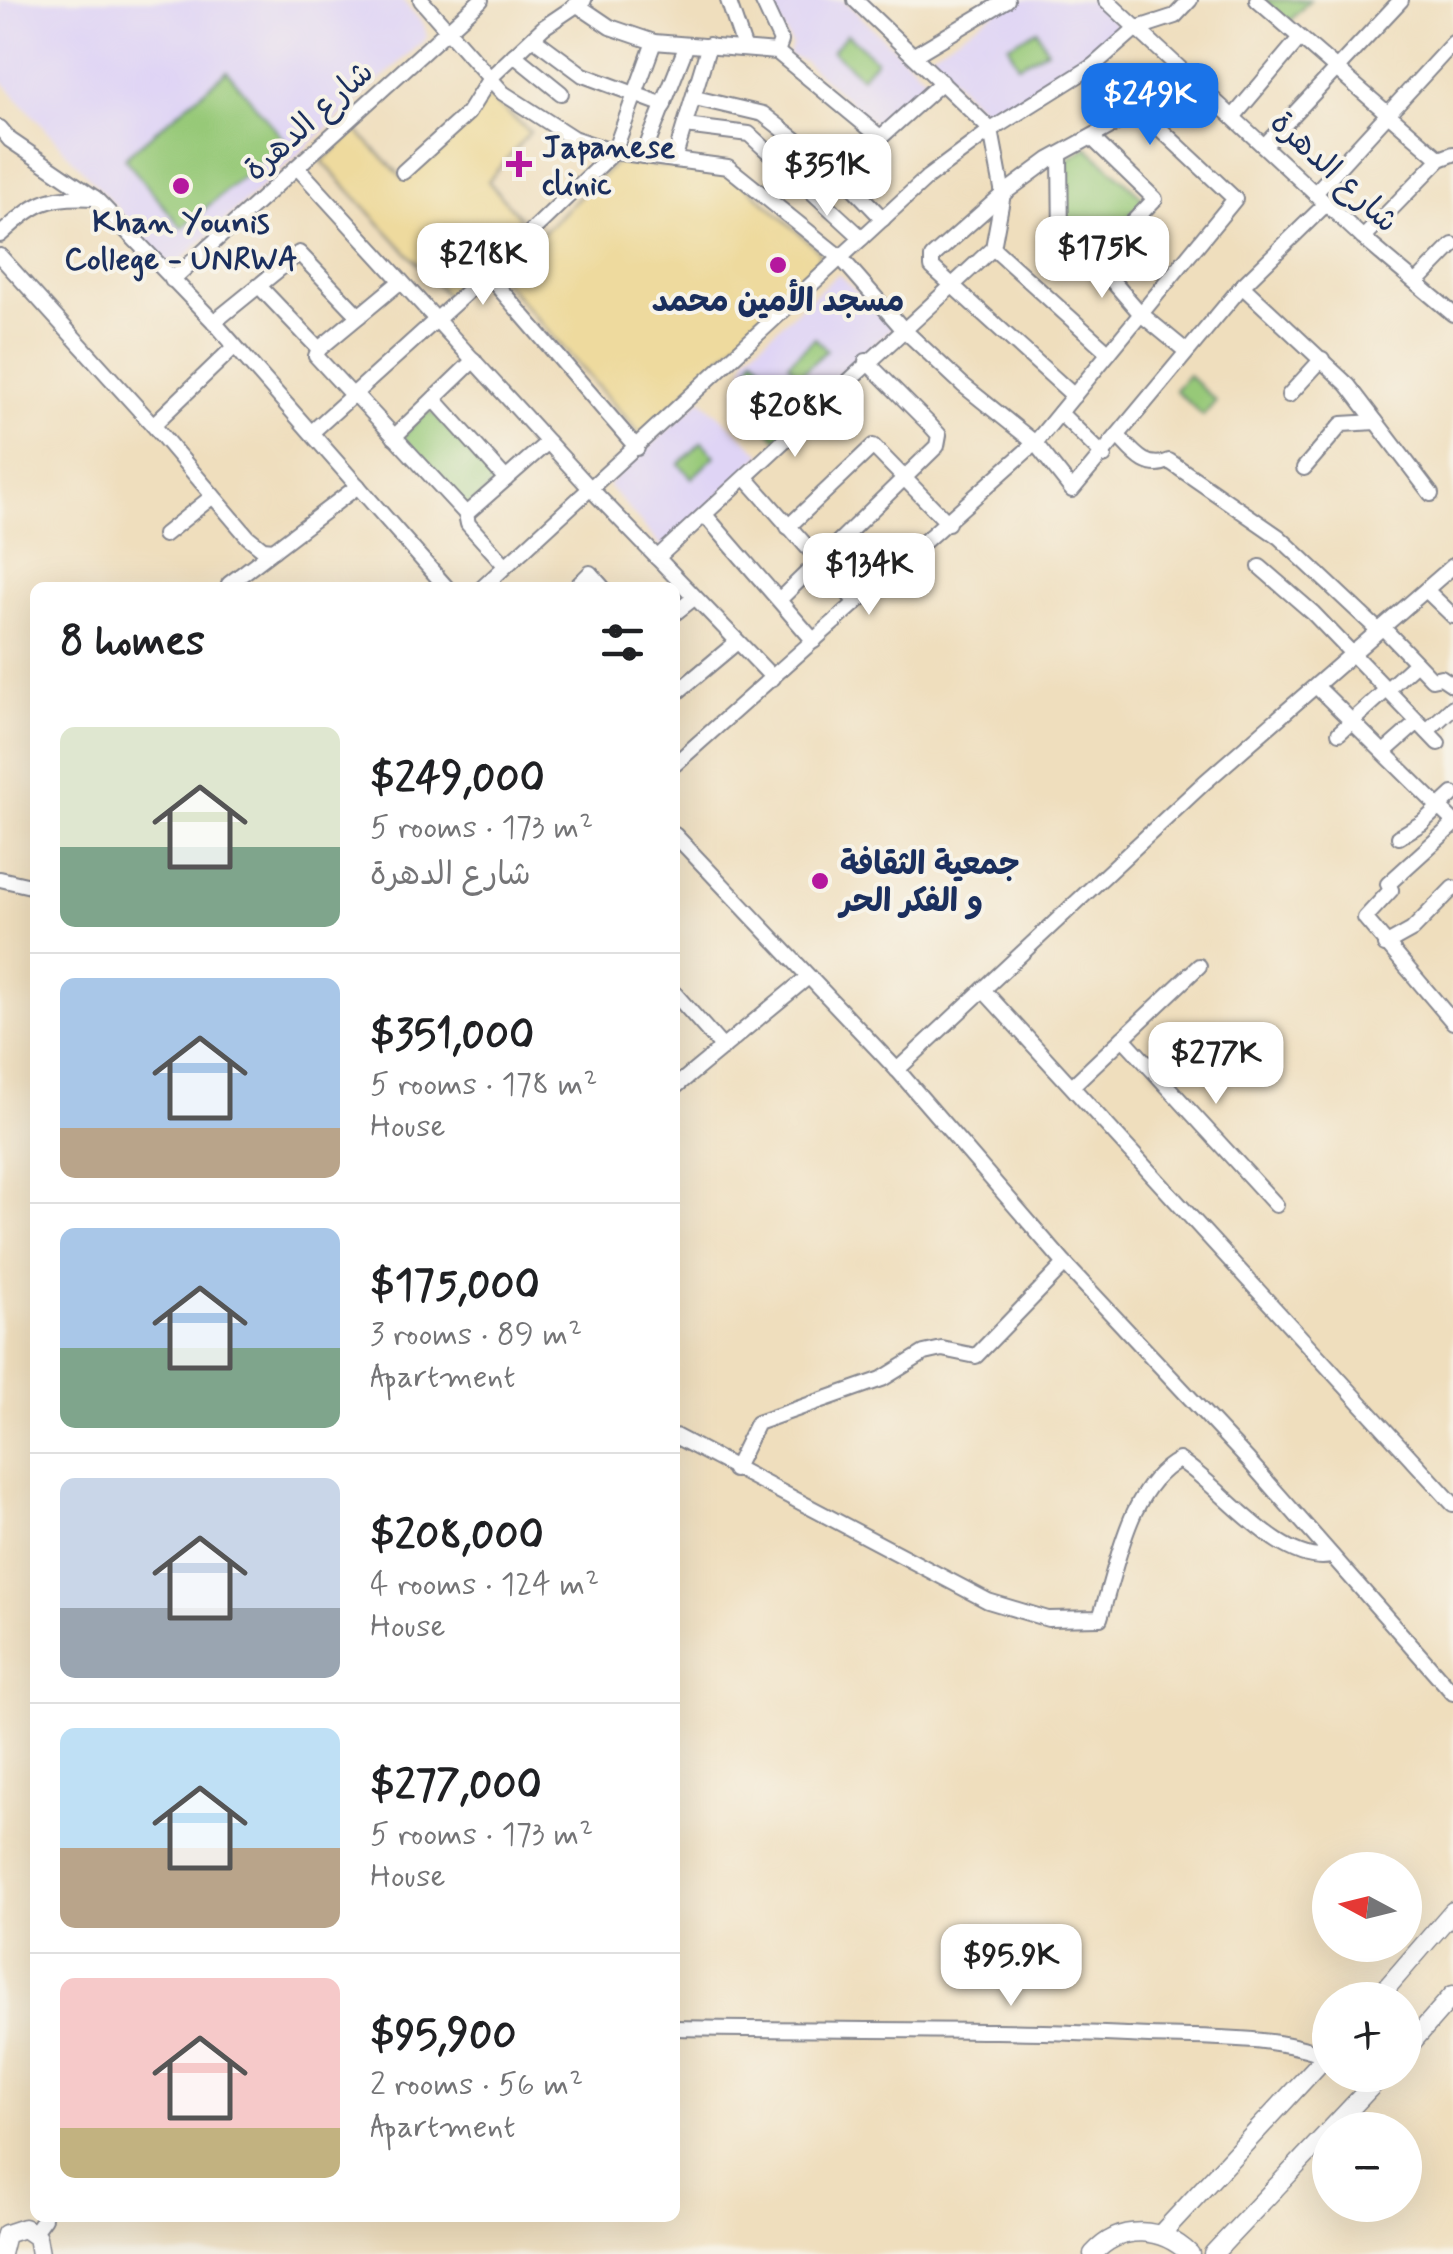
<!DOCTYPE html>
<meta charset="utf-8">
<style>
body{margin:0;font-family:Mynerve,"Playpen Sans Arabic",sans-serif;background:#f6f6f6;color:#202124;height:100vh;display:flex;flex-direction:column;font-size:38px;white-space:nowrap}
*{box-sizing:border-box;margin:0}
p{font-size:32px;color:#757577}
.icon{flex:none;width:55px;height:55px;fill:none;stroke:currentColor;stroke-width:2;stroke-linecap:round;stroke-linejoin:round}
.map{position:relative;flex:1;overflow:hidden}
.drawer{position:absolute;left:30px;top:582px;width:650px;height:1640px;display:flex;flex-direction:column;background:#fff;border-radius:15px;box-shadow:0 10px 40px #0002}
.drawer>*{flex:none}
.needle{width:65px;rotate:277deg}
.controls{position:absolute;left:1312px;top:1852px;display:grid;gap:20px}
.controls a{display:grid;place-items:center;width:110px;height:110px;border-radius:50%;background:#fff;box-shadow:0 10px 40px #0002;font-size:50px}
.price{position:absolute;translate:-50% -85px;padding:0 22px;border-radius:20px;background:#fff;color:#222;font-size:32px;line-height:65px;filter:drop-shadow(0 2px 5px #0008)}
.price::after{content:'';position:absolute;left:50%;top:60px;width:30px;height:22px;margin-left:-15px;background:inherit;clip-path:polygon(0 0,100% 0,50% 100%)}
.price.active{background:#1a73e8;color:#fff}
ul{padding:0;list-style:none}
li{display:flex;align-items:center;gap:30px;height:250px;padding:0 30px}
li+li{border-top:2px solid #e0e0e0}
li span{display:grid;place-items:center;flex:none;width:280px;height:200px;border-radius:15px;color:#555}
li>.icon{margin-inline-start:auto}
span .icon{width:120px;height:120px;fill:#fffc;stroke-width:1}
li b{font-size:42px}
h2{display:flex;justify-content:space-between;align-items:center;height:120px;padding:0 30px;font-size:42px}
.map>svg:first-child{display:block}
.built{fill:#dfd4f5}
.green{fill:#97c978;stroke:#597c6b;stroke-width:2.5}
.sand{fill:#eeda9e;stroke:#84847e;stroke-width:2.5}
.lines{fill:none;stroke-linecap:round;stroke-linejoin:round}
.minor-casing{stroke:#85868e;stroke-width:18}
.major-casing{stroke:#85868e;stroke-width:21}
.minor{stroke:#fff;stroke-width:14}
.major{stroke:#fff;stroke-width:18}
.poi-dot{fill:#b5179e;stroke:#f7f3e8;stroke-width:4}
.labels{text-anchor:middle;stroke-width:8;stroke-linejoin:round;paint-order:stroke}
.street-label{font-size:32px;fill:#1b2f5e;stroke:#f7f3e8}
.poi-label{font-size:32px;font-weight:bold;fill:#1b2f5e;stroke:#f7f3e8;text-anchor:start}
</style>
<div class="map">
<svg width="1453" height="2254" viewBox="0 0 1453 2254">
<rect width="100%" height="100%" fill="#f7f3e8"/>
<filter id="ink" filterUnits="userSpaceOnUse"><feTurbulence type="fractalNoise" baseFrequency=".01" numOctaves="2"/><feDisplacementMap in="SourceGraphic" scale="20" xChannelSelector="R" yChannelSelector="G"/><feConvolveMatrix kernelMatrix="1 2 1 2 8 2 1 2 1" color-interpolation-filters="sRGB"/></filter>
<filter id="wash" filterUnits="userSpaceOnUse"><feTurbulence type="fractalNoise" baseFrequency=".0048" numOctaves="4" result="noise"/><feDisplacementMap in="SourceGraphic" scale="40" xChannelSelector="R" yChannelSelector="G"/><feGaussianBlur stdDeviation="2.25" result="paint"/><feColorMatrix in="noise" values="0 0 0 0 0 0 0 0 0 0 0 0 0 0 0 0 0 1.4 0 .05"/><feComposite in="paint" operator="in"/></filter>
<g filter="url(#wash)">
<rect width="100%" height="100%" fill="#efdebd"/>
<g class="built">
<path d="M0,0H402L424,25L427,38L179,262L165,261L0,79Z"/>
<path d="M768,0H843L926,78L928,87L886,125L877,126L804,61L788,55L792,45Z"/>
<path d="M1014,0H1094L1118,26L1091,58L990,119L930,54Z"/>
<path d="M838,274L893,327L776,433L737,392L747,355Z"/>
<path d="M701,399L762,454L664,550L608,485Z"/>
</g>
<g class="green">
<path d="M1263,0H1310L1288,23Z"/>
<path d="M1037,30L1047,50L1018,65L1008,45Z"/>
<path d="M847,34L876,60L861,77L832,51Z"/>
<path d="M227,71L285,141L182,228L124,158Z"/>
<path d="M1087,147L1142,197V202L1101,244L1081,247L1064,232L1066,160Z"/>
<path d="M815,338L827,350L799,376L788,363Z"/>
<path d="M754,356L806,412L777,439L739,398Z"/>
<path d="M1188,375L1216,401L1203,416L1175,390Z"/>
<path d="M426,412L434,413L495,483L468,509L401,437Z"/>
<path d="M702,442L715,456L692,478L679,464Z"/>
</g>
<g class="sand">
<path d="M488,96L530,132L488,181L520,218L487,264L448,297L322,161L356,130L403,178Z"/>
<path d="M616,162L731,172L819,251V262L642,436L498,275Z"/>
</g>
</g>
<g filter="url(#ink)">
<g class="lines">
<defs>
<g id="minor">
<path d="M421,0L503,93L573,138L614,152L728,167L841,258L903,329L963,385L1035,443L1072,490L1242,286L1326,204"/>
<path d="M728,0L744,47"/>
<path d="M762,0L781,41L777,52"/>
<path d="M855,0L991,130L1003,194L932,257V267L1074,396"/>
<path d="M1106,0L1363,238L1453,314"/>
<path d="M1257,0L1440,159"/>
<path d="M576,4L610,27L654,42L777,52L880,137"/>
<path d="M533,38L583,75L664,105"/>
<path d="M916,54L1007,0"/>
<path d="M514,55L561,93"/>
<path d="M695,98L763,114L840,174L883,219"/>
<path d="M1234,116L1299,39"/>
<path d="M685,126L749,134L862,238"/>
<path d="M0,128L10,140L95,198L214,322L447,588"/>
<path d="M1093,139L1155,199L1095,261"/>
<path d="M1265,145L1401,0"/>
<path d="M643,156L686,47"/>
<path d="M1060,156L1061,236L1095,261L1141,314L1186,351"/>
<path d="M674,160L709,45"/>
<path d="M297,167L589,487L773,678"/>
<path d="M403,172L468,113L490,78L544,27L584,0"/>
<path d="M840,174L942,82"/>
<path d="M1315,193L1453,43"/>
<path d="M0,235C36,203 46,195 95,198"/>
<path d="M1363,238L1440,159L1453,154"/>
<path d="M993,248L1109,353"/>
<path d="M0,256L153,425"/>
<path d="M487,274L614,152L654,42"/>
<path d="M172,280L481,0"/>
<path d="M1417,282L1453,245"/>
<path d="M259,286L319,349L401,281"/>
<path d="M1242,286L1348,385L1431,494"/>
<path d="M214,322L299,253L359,316"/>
<path d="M235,346L153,425L248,537L263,549L274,550"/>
<path d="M319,349L316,356L353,396"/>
<path d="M356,395L466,514L548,442"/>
<path d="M1289,395L1322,359"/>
<path d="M434,399L506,479"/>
<path d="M1060,413L1104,456"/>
<path d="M312,432L487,274L637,448"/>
<path d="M394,437L474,360"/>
<path d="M1120,438C1134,453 1147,471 1169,461L1279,537L1378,630"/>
<path d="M1304,468L1342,424L1376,422"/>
<path d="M746,478L855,601"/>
<path d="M466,514L468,524L505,565"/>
<path d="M705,515L814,641"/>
<path d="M788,527L873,446L948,523"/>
<path d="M164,535L213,496"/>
<path d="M657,558L993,248L1003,194L1049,160L1142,109"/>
<path d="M1260,567L1313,613L1418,722"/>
<path d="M229,584L358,486"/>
<path d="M482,588L928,177L991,130L1093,66L1135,29L1175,16L1190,0"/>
<path d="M575,588L590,573L603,588"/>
<path d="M1426,590L1453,616"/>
<path d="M780,599L937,446L939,435L929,424L866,361"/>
<path d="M675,613L694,598"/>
<path d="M1385,630L1432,679L1441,677L1453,685"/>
<path d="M1317,687L1453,821"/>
<path d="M675,694L737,642"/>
<path d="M1427,731L1453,707"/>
<path d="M1339,733L1416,663"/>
<path d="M1384,752L1418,722L1438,743"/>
<path d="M675,764L1035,443L1235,199L1093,66"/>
<path d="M1453,825L1388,884L1391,890L1365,918L1453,1022"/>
<path d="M675,835L900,1073L1065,1264L1248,1460L1453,1693"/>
<path d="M1399,837L1422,823L1453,794"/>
<path d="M0,879L35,887"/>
<path d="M1385,945L1412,930L1453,888"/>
<path d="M986,993L1453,1504"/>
<path d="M675,994L723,1048"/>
<path d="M1123,1038L1276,1205"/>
<path d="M897,1070L1205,782L1453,566"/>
<path d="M1072,1086L1199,966"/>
<path d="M675,1087L808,977"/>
<path d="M675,1436L988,1601L1048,1619L1100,1618C1117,1568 1128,1487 1179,1460C1221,1485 1279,1567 1332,1556"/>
<path d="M734,1470L757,1423L882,1379L924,1353L942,1349L976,1356L1065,1264"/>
<path d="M675,2028C833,2031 991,2028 1149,2036C1206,2038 1277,2035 1330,2057"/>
<path d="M1354,2075L1370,2087"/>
<path d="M33,2233L44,2218"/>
</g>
<g id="major">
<path d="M1376,2000L1453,1911"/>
<path d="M1405,2050L1453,1995"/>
<path d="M1161,2234L1330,2052"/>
<path d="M1,2254L6,2234L24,2228L37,2237L40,2254"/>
<path d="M1093,2254C1121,2223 1162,2227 1190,2254"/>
<path d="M1213,2254L1382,2075"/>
</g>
</defs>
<use href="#minor" class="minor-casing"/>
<use href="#major" class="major-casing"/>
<use href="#minor" class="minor"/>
<use href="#major" class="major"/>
</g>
</g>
<g class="poi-dot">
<path d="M514 149h10v10h10v10h-10v10h-10v-10h-10v-10h10z"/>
<circle cx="181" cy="186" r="10"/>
<circle cx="778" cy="265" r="10"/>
<circle cx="820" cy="881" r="10"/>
</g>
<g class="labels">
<g class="street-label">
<text transform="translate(308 120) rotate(-42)" y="11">شارع الدهرة</text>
<text transform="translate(1335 171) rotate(43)" y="11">شارع الدهرة</text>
</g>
<g class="poi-label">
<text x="542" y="157">Japanese<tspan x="542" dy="37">clinic</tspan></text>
<text x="181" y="232" text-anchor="middle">Khan Younis<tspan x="181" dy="37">College - UNRWA</tspan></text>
<text x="778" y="311" text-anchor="middle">مسجد الأمين محمد</text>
<text x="840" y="874">جمعية الثقافة<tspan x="840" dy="37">و الفكر الحر</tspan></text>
</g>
</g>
</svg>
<div class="controls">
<a><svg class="needle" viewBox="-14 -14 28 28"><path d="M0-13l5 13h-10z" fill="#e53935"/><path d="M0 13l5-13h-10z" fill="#757577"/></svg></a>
<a>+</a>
<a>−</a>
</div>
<b class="price active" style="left:1150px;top:148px">$249K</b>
<b class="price" style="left:827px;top:219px">$351K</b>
<b class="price" style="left:1102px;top:301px">$175K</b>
<b class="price" style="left:483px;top:308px">$218K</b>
<b class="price" style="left:795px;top:460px">$208K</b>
<b class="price" style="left:869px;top:618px">$134K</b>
<b class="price" style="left:1216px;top:1107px">$277K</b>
<b class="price" style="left:1011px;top:2009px">$95.9K</b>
<section class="drawer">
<h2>8 homes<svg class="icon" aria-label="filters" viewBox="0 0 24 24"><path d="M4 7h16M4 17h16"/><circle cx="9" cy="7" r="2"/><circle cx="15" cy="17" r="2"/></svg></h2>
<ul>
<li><span style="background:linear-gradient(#dfe7d0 60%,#7fa58c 0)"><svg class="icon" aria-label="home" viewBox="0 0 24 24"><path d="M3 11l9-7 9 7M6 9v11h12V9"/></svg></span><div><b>$249,000</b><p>5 rooms · 173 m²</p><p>شارع الدهرة</p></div></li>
<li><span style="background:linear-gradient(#a9c7e8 75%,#b9a48a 0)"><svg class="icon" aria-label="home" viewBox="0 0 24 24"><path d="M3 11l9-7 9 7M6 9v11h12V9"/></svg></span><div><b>$351,000</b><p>5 rooms · 178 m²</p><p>House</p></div></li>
<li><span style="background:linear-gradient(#a9c7e8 60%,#7fa58c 0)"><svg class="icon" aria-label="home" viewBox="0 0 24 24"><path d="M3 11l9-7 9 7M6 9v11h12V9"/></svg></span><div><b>$175,000</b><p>3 rooms · 89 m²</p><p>Apartment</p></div></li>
<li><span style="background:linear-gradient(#c9d6e8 65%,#9aa5b1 0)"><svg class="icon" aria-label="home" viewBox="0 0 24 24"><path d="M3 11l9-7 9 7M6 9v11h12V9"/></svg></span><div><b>$208,000</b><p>4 rooms · 124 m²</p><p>House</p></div></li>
<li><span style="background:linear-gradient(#bfe0f5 60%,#b9a48a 0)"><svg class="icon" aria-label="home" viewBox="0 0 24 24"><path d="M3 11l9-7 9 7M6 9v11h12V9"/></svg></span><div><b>$277,000</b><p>5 rooms · 173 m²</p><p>House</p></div></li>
<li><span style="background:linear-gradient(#f6c9c9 75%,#c2b280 0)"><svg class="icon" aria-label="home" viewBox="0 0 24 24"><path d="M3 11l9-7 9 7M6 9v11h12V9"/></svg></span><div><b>$95,900</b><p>2 rooms · 56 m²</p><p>Apartment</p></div></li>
</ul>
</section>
</div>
